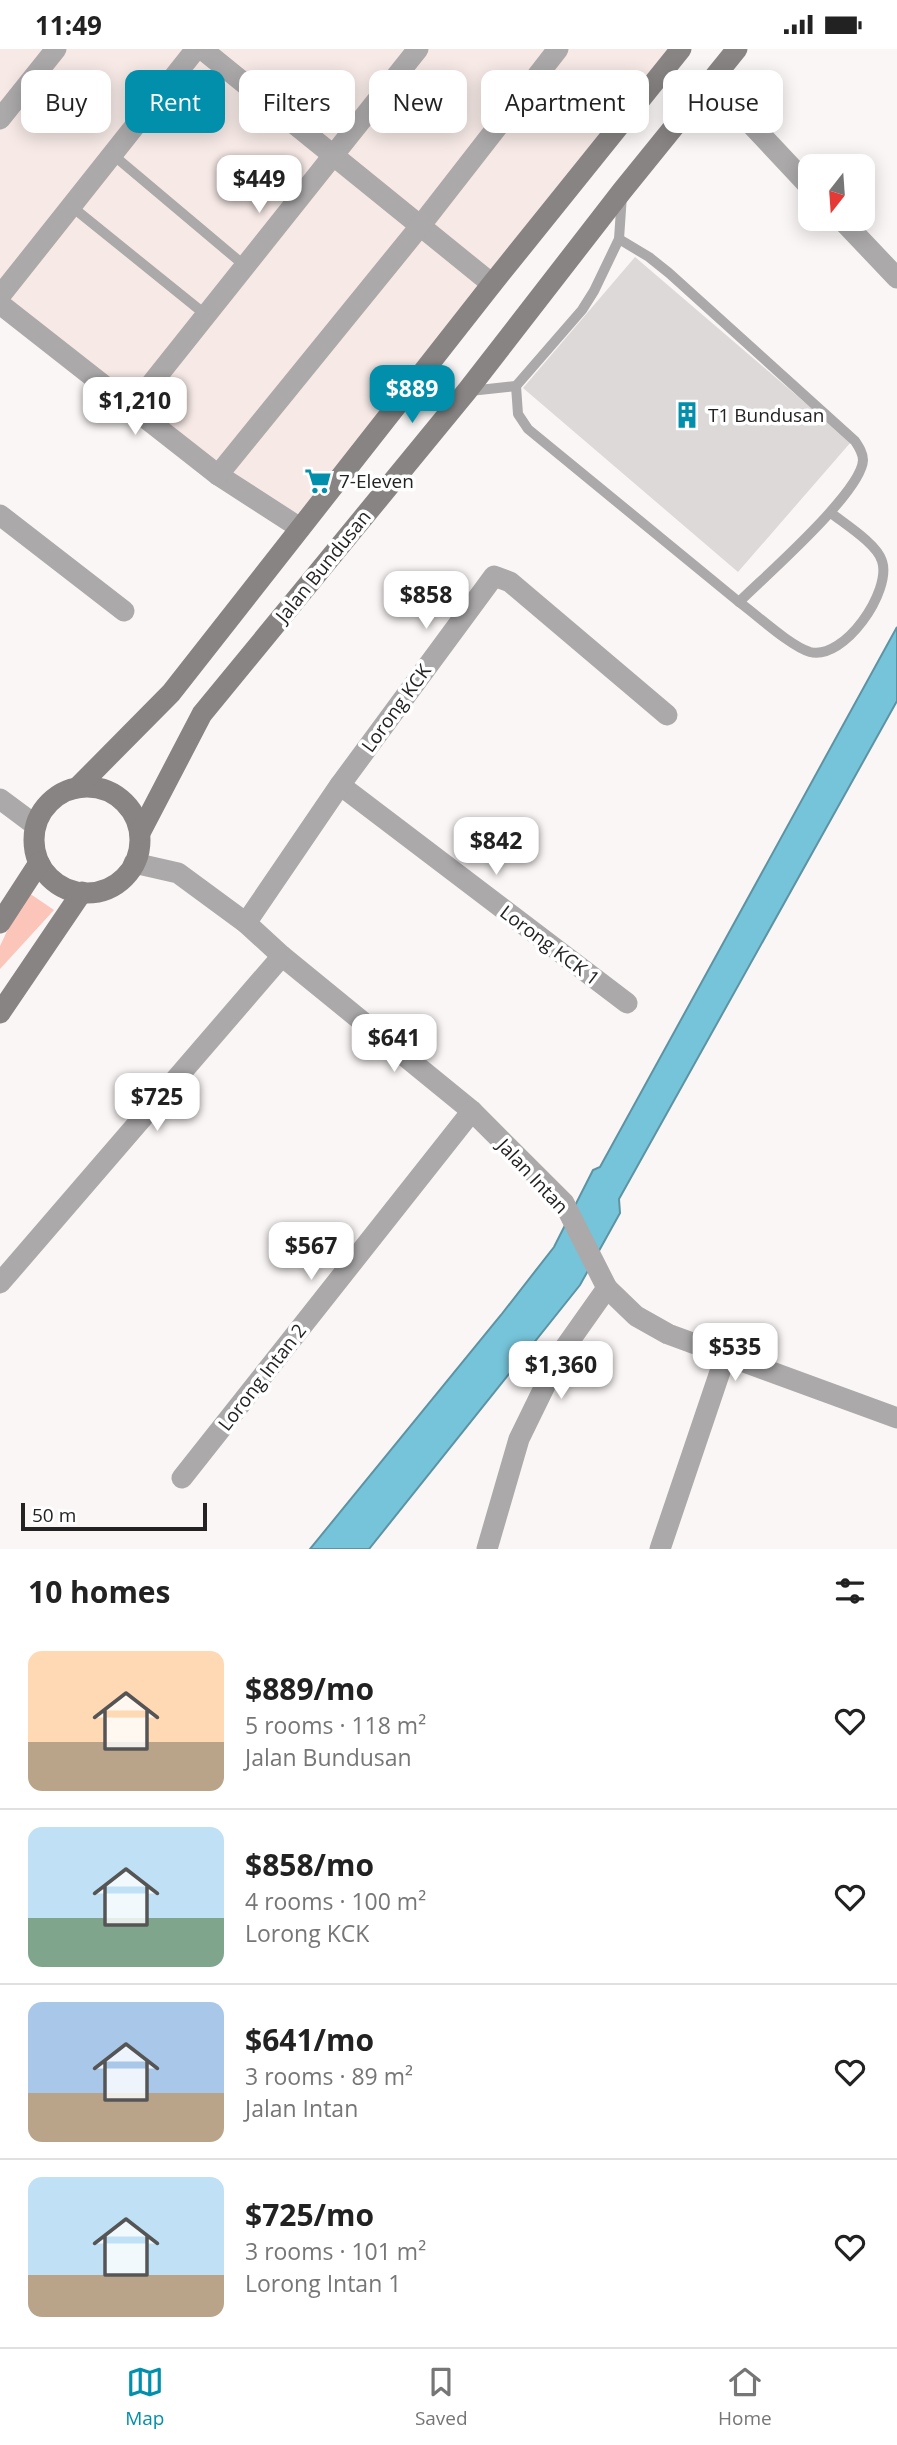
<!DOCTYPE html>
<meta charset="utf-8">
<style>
body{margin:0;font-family:"Open Sans",sans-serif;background:#f6f6f6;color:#222;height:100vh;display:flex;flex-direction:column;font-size:26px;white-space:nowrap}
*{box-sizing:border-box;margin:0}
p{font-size:23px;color:#767676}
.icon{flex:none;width:38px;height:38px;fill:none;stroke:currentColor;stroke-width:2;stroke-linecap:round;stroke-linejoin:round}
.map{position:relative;height:1500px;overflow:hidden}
.sheet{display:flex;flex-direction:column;background:#fff;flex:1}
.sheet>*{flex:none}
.guide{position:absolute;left:21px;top:21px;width:856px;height:63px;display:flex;gap:14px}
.needle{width:46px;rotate:197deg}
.controls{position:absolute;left:798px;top:105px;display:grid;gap:14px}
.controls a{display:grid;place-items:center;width:77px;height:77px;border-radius:14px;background:#fff;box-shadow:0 4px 18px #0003;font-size:35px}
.scale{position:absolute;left:21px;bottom:18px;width:186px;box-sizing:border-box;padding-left:7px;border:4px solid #242222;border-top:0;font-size:19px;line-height:24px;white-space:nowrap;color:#242222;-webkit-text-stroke:5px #fff;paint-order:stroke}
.price{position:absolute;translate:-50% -60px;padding:0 16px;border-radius:14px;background:#fff;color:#222;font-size:23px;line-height:46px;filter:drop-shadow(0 2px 4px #0008)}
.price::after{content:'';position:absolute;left:50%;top:42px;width:21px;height:16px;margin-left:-10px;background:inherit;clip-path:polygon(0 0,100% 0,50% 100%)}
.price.current{background:#018fab;color:#fff}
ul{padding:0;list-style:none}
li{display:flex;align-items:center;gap:21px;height:175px;padding:0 28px}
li+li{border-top:2px solid #e0e0e0}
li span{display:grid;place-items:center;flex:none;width:196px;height:140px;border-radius:14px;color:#555}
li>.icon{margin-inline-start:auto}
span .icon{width:84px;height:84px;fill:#fffc;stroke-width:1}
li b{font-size:30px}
h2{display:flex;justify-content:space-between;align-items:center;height:84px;padding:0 28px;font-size:30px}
.pill{padding:0 24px;border-radius:14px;background:#fff;box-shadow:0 4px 18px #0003;font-size:24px;line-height:63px}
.pill.current{background:#018fab;color:#fff}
.status{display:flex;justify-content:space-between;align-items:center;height:49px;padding:0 35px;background:#fff;direction:ltr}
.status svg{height:19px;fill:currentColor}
.menu{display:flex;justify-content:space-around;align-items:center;height:98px;border-top:2px solid #e0e0e0;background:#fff;font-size:19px;color:#767676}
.menu a{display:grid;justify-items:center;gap:4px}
.menu .current{color:#018fab}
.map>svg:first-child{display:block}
.built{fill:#f6e9e6}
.green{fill:#fcc5ba}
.water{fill:#76c4da;stroke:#5d93a3;stroke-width:2}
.building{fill:#ddd9d8}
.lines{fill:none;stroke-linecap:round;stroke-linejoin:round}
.lane{stroke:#aba9a9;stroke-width:10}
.street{stroke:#aba9a9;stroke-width:21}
.secondary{stroke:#878483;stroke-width:21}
.labels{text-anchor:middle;stroke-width:7;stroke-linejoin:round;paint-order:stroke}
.poi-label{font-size:19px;fill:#242222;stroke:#fff;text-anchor:start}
.street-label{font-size:19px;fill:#242222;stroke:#fff}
</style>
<div class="status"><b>11:49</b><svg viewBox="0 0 49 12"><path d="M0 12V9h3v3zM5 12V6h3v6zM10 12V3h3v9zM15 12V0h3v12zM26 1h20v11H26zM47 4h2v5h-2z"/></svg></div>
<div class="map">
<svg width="897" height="1500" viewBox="0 0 897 1500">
<rect width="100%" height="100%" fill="#faf6f5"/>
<path class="built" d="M0,0H679L300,479L0,255Z"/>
<path class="green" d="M26,842L54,861L0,920V897Z"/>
<path class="water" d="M897,578V652L619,1150L620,1164L580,1236L369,1500H310L501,1266L554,1198L593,1121L600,1118Z"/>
<path class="building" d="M635,208L851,393L738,523L523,339Z"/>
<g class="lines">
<g class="lane">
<path d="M112,105L245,217"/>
<path d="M71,157L206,266"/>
<path d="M516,337L518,365L528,380L739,553C764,528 862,443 863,411C863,404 859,398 855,392L669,224L649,208L619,190"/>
<path d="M470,342L516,337L582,261L594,242L619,190L622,146"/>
<path d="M739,553C757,566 790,597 810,603C844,612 892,542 882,512C877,495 845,475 831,464"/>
</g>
<g class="street">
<path d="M202,0L492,235"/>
<path d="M0,70L56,0"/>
<path d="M750,74L810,138"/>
<path d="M841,170L897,229"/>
<path d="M0,247L196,0"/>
<path d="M0,255L218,426L300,479"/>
<path d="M132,359L418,0"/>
<path d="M218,426L421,176L558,0"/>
<path d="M0,466L124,562"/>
<path d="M340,736L627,954"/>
<path d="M0,750L35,776"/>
<path d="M134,814L178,824L246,874L282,907L472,1062L564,1154L607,1239L561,1304L519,1390L487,1500"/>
<path d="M246,874L340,736L494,527L510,533L667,666"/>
<path d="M0,1234L282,907"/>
<path d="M607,1239L636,1267L668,1285L897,1369"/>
<path d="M182,1429L472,1062"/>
<path d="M660,1500L725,1308"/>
</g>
<g class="secondary">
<circle cx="87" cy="791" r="53"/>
<path d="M77,739L171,644L492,235L681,0"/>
<path d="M140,784L202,665L467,342L622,142L737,0"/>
<path d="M0,874L39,814"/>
<path d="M0,964L82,843"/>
</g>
</g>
<defs>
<symbol id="building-bare" viewBox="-9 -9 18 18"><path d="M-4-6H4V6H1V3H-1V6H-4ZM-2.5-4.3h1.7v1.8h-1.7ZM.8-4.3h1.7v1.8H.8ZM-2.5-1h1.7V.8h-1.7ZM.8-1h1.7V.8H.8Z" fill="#018fab" stroke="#fff" stroke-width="2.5" paint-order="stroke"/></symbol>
<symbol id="supermarket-bare" viewBox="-9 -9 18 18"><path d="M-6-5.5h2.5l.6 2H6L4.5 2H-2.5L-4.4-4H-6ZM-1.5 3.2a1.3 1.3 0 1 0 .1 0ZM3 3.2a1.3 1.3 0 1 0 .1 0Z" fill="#018fab" stroke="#fff" stroke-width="2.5" paint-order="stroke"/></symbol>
</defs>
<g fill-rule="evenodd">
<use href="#building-bare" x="668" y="347" width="38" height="38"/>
<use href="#supermarket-bare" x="299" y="413" width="38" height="38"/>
</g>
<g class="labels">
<g class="poi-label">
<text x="708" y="373">T1 Bundusan</text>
<text x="339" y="439">7-Eleven</text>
</g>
<g class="street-label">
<text transform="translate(323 517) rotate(-51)" y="7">Jalan Bundusan</text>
<text transform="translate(396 659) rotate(-54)" y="7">Lorong KCK</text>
<text transform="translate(550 896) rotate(37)" y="7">Lorong KCK 1</text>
<text transform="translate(533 1127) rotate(47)" y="7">Jalan Intan</text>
<text transform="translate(262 1328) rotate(-52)" y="7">Lorong Intan 2</text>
</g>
</g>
</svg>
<div class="controls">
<a><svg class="needle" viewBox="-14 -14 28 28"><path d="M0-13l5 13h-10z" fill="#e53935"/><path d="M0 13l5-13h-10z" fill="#767676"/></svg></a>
</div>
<div class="scale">50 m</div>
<b class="price" style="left:259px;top:166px">$449</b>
<b class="price current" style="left:412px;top:376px">$889</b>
<b class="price" style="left:135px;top:388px">$1,210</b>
<b class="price" style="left:426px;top:582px">$858</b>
<b class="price" style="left:496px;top:828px">$842</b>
<b class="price" style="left:394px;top:1025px">$641</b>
<b class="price" style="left:157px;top:1084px">$725</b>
<b class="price" style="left:311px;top:1233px">$567</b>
<b class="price" style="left:735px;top:1334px">$535</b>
<b class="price" style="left:561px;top:1352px">$1,360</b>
<div class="guide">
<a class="pill">Buy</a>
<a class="pill current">Rent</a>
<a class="pill">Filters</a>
<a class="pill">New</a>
<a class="pill">Apartment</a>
<a class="pill">House</a>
</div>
</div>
<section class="sheet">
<h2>10 homes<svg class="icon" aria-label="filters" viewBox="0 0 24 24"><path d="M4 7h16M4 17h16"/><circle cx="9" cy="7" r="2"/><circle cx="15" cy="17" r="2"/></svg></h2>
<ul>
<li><span style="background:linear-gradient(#ffd9b3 65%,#b9a48a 0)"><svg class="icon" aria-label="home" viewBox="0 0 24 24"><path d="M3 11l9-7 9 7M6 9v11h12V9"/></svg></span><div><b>$889/mo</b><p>5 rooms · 118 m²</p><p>Jalan Bundusan</p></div><svg class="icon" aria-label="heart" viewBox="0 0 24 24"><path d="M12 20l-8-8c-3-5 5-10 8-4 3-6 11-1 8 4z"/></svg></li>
<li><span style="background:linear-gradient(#bfe0f5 65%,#7fa58c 0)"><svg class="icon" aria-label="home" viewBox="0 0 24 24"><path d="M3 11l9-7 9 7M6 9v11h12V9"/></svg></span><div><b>$858/mo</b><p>4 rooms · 100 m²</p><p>Lorong KCK</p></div><svg class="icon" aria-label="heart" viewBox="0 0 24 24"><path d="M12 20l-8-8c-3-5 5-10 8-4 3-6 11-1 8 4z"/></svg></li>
<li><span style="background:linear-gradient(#a9c7e8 65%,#b9a48a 0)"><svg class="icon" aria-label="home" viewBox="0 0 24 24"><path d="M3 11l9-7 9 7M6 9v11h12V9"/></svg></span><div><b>$641/mo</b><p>3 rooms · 89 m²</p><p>Jalan Intan</p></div><svg class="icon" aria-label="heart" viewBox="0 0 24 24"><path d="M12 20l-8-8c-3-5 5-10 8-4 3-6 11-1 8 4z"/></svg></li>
<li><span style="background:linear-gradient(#bfe0f5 70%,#b9a48a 0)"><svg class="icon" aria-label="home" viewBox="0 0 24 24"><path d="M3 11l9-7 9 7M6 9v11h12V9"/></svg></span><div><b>$725/mo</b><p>3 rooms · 101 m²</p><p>Lorong Intan 1</p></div><svg class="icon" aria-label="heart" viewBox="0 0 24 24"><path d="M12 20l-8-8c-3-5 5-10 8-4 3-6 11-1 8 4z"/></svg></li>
</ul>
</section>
<nav class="menu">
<a class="current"><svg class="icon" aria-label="map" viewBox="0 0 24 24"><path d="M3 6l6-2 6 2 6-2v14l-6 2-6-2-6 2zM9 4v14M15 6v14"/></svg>Map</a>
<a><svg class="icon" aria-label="saved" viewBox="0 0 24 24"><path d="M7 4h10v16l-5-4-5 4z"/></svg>Saved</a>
<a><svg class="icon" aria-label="home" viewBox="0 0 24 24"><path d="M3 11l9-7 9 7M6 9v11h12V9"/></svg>Home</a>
</nav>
